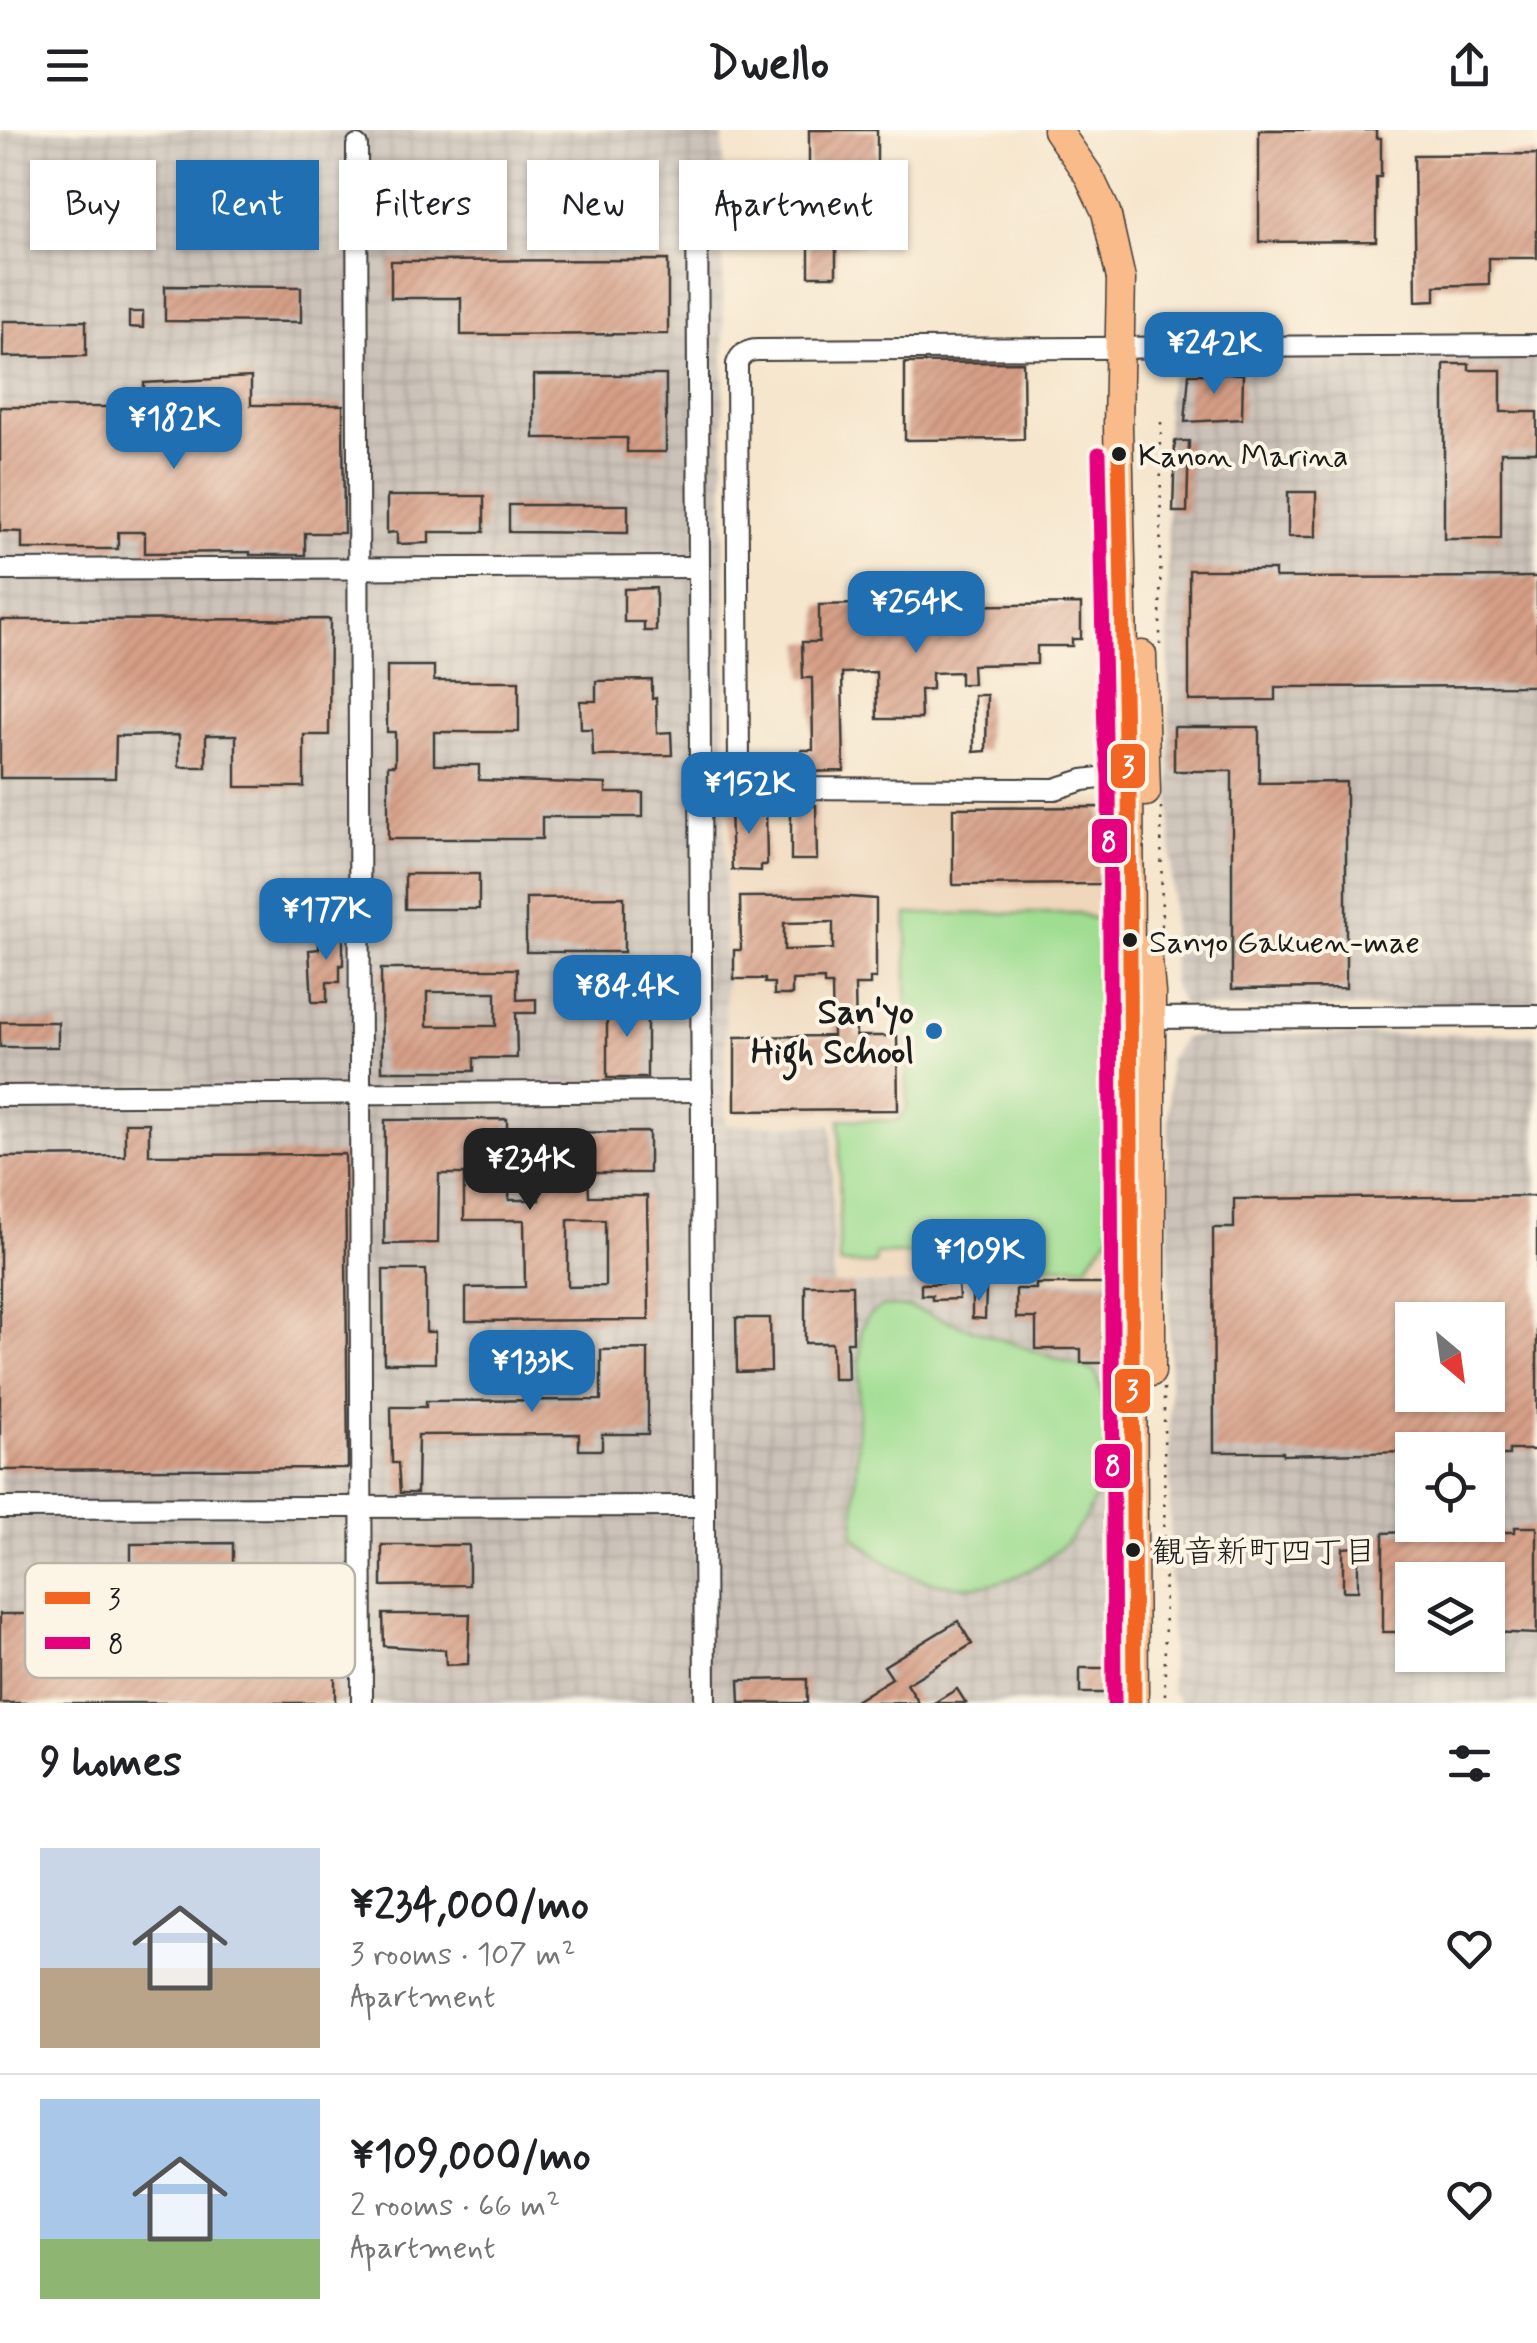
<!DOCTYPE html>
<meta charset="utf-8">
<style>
body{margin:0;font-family:Mynerve,"Klee One",sans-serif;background:#f2f2f2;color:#202124;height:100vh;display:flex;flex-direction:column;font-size:38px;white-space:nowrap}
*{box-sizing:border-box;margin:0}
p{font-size:32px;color:#757577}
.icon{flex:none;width:55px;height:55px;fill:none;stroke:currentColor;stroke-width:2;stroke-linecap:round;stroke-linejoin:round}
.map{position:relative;height:1573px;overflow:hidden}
.drawer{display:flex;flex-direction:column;background:#fff;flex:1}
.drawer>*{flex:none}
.banner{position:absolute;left:30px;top:30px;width:1000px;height:90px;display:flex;gap:20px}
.needle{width:65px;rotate:151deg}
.tools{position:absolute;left:1395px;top:1172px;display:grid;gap:20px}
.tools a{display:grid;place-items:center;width:110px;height:110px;border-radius:0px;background:#fff;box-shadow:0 2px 8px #0004;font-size:50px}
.price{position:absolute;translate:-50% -85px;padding:0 22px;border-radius:20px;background:#1f6fb2;color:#fff;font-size:32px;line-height:65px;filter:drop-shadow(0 2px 5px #0008)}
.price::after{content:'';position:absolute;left:50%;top:60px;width:30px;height:22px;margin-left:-15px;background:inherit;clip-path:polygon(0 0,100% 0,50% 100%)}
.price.active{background:#222;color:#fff}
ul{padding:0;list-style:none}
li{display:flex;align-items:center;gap:30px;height:250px;padding:0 40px}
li+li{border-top:2px solid #e0e0e0}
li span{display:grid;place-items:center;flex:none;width:280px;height:200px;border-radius:0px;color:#555}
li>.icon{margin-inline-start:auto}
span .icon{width:120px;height:120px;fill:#fffc;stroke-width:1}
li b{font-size:42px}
h2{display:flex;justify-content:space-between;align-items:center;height:120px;padding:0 40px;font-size:42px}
.pill{padding:0 35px;border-radius:0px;background:#fff;box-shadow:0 2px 8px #0004;font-size:35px;line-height:90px}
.pill.active{background:#1f6fb2;color:#fff}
header{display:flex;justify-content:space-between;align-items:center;height:130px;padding:0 40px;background:#fff;font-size:45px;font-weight:700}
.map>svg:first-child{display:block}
.built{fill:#eed7bb}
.industrial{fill:url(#industrial-grid);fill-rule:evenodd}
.green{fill:#9fdd91;stroke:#5e7c56;stroke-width:2.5}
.building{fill:url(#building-hatch);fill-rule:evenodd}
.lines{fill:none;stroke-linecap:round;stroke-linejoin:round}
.minor-casing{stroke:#3d3a37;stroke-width:24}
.major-casing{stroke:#3d3a37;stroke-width:31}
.path{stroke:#3d3a37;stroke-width:2.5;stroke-dasharray:2.5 8;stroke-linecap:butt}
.minor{stroke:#fff;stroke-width:20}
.major{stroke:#fabb8b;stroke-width:28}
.bus-1-casing{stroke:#fcf5e5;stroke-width:22}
.bus-2-casing{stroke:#fcf5e5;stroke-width:22}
.bus-1{stroke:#f26522;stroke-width:15}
.bus-2{stroke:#e5007d;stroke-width:15}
.bus-dot{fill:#1c1c1c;stroke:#fcf5e5;stroke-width:4}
.poi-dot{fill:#1f6fb2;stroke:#fcf5e5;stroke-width:4}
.labels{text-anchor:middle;stroke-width:8;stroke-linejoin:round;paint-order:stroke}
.bus-label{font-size:32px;fill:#1c1c1c;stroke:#fcf5e5;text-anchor:start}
.poi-label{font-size:35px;font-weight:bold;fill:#1c1c1c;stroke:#fcf5e5;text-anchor:end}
.key{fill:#fcf5e5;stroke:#b9b4a9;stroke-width:2.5}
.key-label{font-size:28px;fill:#1c1c1c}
.line-badge{stroke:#fcf5e5;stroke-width:4}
.badge-label{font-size:28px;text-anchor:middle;font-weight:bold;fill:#fff}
</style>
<header><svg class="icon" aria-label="menu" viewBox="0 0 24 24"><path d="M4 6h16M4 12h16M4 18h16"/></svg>Dwello<svg class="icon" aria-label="share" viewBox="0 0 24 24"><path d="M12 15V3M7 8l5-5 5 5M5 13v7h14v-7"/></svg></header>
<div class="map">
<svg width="1537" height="1573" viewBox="0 0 1537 1573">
<defs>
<pattern id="industrial-grid" width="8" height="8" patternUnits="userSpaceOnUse" patternTransform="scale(2.5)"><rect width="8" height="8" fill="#ccc2b9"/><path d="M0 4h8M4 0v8" fill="none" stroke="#afa69e"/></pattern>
<pattern id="building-hatch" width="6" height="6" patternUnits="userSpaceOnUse" patternTransform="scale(2.5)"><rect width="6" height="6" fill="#d69f86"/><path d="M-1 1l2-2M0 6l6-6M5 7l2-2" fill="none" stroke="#b78873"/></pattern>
</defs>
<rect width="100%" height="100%" fill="#fcf5e5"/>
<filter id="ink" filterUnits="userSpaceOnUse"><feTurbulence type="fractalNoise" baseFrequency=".01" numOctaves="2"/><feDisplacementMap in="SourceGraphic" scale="20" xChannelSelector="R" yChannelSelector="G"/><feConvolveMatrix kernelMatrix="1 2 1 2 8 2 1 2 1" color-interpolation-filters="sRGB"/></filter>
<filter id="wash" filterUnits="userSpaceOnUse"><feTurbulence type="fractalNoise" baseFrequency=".0048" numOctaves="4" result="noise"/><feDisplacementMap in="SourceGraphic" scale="40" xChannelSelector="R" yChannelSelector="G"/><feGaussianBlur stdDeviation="2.25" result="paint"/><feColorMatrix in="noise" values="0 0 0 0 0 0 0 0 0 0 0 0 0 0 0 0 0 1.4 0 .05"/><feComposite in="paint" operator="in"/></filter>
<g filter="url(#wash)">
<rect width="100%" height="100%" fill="#f6e6cd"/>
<path class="built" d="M1110,669L1113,1149L835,1153L834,992L726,995V672Z"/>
<g class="industrial">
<path d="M0,0H723L726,995L832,994L834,1154L1113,1150L1112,1573H0Z"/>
<path d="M1537,229V878H1184L1173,855L1166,271L1171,246L1200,231Z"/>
<path d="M1207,904H1537V1573H1182L1171,1561L1169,929L1184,908ZM1412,1190H1488V1265H1412ZM1412,1320H1488V1395H1412ZM1412,1450H1488V1525H1412Z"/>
</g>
<g class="green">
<path d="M1078,783L1091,788L1107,787L1111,1103L1086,1136H920L909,1124H876L875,1134H839L840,989L897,991L907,979V784Z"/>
<path d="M883,1176L911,1178L1095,1242C1155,1405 977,1530 854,1406L861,1200L867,1187Z"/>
</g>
<g id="blocks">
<g class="building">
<path d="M809,0H877V106H863V117H836V146H809Z"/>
<path d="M1259,0H1376V8H1381V47H1376V111L1259,112Z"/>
<path d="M1537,24V128H1489V154L1435,156V170L1416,171L1414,25Z"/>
<path d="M668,130V204L461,205V168H391V131Z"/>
<path d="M165,156L301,157V192L165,191Z"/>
<path d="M129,182H143V198L129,197Z"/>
<path d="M3,191H86V226L3,227Z"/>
<path d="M1023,232L1024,309L905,310V233Z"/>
<path d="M1444,234H1469V240H1501V282H1537V322H1501V409H1444Z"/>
<path d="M1189,244H1243L1242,289L1185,292Z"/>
<path d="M534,245H666V322H627V308H534Z"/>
<path d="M251,247V275H343L344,403H305V425H250V422L145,423V402H118V419H22V402L0,401V277H143L144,253Z"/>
<path d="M1175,311H1189L1187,382H1173Z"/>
<rect x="1288" y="362" width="28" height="45"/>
<path d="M387,366H484V402H429V413L397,414V402L387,403Z"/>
<path d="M509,375H628V403L509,402Z"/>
<path d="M1189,440H1275V448L1537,447V556L1275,557V570L1189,571Z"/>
<path d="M656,458V501H644V492H624V459Z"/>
<path d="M942,472V476L1081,474V509H1072V516H1037V534L972,535L973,554H960V542L932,543V559L920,560L921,589H877L876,542L842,543L844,641L802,642L801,620H813L812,548H803L802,512H819V475Z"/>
<path d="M330,489L329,605H304V657H236V605H206V637H179V605L116,606L115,648H0V490Z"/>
<path d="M387,536H434V551H519V602H434V635H479V650L606,654V663H643V687H542V709H388V635H395V602H387Z"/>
<path d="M652,550V569L656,568L657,603L671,602L672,625L593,626L592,599H581L580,571H596V551Z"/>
<path d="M974,565H987L986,621L974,622Z"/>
<path d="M1174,597H1259V653L1346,652V858L1232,859V641H1174Z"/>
<path d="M738,675L766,676L767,735H761V741L732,740L730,676Z"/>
<path d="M816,675L817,730H791V676Z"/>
<path d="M1101,677V754L953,755V678Z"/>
<rect x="405" y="744" width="74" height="35"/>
<path d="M835,766L876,769V848H870V855H855L856,906H897L898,980L735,981V907L833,906L832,855H824V849L792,850V865H774V853H765V849H734V820H741L740,767ZM833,792V819L784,820V793Z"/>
<path d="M624,767V822H526V768Z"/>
<path d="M319,800H343V835H340V852H327V872H312L309,820L319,819Z"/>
<path d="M381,839H517V870L536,869V883H516L517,928H474V941H382ZM427,862H496V896H427Z"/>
<path d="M623,870H647V948H607V874H623Z"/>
<rect x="0" y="892" width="58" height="25"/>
<path d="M507,989V1003L649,1002V1043H588L589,1066H647L649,1190L466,1191V1158L525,1157L524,1090H464V1044H439L438,1113L384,1114L385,990ZM510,1043H538L539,1070H509ZM568,1090H605V1156L568,1157Z"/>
<path d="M125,993H149V1025L345,1024L348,1338L0,1340V1027L125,1026Z"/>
<path d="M1537,1066V1320H1509V1325H1488V1320L1283,1325V1322H1214L1213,1098H1234V1069ZM1412,1190H1488V1265H1412Z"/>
<path d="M383,1140H426V1202H435V1233H384Z"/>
<path d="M958,1153L959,1169L932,1170V1165H921V1154Z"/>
<path d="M1036,1154H1109V1233H1081V1219H1036V1188H1016V1159H1036Z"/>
<path d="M805,1155H852L853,1212H847L848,1249H833L832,1213H805Z"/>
<path d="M972,1160H986L985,1189L972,1188Z"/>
<path d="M736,1188H770L771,1241L737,1242Z"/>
<path d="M648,1219V1304H602V1320H579V1304L418,1305L417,1363H400L398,1333H392L391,1277H426V1271L601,1270V1220Z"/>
<path d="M1407,1397H1467V1402H1515V1397H1537V1504L1488,1502V1450H1412V1502H1383V1403L1407,1402Z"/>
<path d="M233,1413V1438H185V1483L335,1482V1573H0V1484H78V1452L131,1451V1414Z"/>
<path d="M382,1415H469V1455L382,1456Z"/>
<path d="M1358,1417V1461H1343V1418Z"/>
<path d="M383,1484H470L468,1534L446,1535L445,1520L384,1516Z"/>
<path d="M958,1491L972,1514L907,1554L919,1573H852L892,1548L884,1536Z"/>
<rect x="1080" y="1538" width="30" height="25"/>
<path d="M807,1549V1573H740L739,1550Z"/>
<path d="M957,1559L966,1573H934Z"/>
</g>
</g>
</g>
<g filter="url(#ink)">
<use href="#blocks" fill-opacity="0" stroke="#3d3a37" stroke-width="2.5"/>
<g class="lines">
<defs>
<g id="minor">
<path d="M357,16L362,1573"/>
<path d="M697,63L705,1573"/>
<path d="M0,440L699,437"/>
<path d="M1140,643L1083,650L1055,659L751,658L742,652L739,641L737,234C740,224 748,220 758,220L1537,215"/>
<path d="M1139,888L1537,886"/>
<path d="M0,966L702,961"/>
<path d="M0,1378L704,1376"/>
</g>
<g id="major">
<path d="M1057,0L1089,46L1106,82L1121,149L1118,296L1125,610L1129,644L1134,1573"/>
<path d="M1142,525L1146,662"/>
<path d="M1147,820L1151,863V1242"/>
</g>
</defs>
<use href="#minor" class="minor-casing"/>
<use href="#major" class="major-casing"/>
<g class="path">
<path d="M1160,515L1161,292"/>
<path d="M1161,678L1162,805"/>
<path d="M1164,1258L1165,1573"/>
</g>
<use href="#minor" class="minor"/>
<use href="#major" class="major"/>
<defs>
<path id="bus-1" d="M1119,324L1125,610L1129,644L1134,1573"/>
<path id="bus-2" d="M1099,324L1105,610L1109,645L1114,1573"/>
</defs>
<use href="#bus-1" class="bus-1-casing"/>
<use href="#bus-2" class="bus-2-casing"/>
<use href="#bus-1" class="bus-1"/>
<use href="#bus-2" class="bus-2"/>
</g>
</g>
<g class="bus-dot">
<circle cx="1119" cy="324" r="9"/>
<circle cx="1130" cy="810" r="9"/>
<circle cx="1133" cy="1420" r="9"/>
</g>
<circle class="poi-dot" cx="934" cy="901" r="10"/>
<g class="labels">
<g class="bus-label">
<text x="1138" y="336">Kanon Marina</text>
<text x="1149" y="822">Sanyo Gakuen-mae</text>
<text x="1152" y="1432">観音新町四丁目</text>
</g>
<g class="poi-label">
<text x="914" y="893">San'yo<tspan x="914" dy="40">High School</tspan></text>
</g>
</g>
<rect x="25" y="1433" width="330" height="115" rx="15" class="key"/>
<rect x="45" y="1462" width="45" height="12" fill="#f26522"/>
<rect x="45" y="1507" width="45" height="12" fill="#e5007d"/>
<g class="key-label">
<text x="108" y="1478">3</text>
<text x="108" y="1523">8</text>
</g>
<g class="line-badge">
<rect x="1109" y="612" width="38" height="48" rx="10" fill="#f26522"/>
<rect x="1090" y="687" width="39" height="48" rx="10" fill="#e5007d"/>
<rect x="1113" y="1237" width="39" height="48" rx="10" fill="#f26522"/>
<rect x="1093" y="1312" width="39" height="48" rx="10" fill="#e5007d"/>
</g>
<g class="badge-label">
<text x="1128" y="646">3</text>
<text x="1109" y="721">8</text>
<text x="1132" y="1270">3</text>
<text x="1113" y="1345">8</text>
</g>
</svg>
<div class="tools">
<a><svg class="needle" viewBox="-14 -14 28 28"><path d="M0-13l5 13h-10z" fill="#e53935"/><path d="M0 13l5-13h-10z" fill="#757577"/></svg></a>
<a><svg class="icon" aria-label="locate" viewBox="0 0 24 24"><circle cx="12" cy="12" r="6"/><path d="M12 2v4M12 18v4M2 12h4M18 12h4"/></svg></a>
<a><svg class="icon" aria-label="layers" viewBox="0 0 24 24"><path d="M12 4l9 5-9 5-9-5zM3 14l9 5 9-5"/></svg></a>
</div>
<b class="price" style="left:1214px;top:267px">¥242K</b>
<b class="price" style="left:174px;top:342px">¥182K</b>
<b class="price" style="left:916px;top:526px">¥254K</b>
<b class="price" style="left:749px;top:707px">¥152K</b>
<b class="price" style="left:326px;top:833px">¥177K</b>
<b class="price" style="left:627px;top:910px">¥84.4K</b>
<b class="price active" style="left:530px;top:1083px">¥234K</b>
<b class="price" style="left:979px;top:1174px">¥109K</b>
<b class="price" style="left:532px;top:1285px">¥133K</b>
<div class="banner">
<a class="pill">Buy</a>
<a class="pill active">Rent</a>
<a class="pill">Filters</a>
<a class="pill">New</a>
<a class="pill">Apartment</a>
</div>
</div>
<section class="drawer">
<h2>9 homes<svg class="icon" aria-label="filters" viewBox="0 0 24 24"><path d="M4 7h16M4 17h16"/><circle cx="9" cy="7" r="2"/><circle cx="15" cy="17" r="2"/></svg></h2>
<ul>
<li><span style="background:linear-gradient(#c9d6e8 60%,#b9a48a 0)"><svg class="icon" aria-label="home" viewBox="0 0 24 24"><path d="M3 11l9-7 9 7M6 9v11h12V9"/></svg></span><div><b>¥234,000/mo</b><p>3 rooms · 107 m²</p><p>Apartment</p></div><svg class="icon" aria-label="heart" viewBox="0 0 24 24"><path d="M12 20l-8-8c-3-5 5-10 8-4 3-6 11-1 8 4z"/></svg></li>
<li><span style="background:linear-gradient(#a9c7e8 70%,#8fb573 0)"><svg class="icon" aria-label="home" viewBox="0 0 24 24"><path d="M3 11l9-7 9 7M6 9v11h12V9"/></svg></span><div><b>¥109,000/mo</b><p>2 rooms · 66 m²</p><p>Apartment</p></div><svg class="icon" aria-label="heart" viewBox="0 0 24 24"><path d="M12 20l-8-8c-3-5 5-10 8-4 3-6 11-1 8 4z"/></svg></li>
</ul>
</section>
